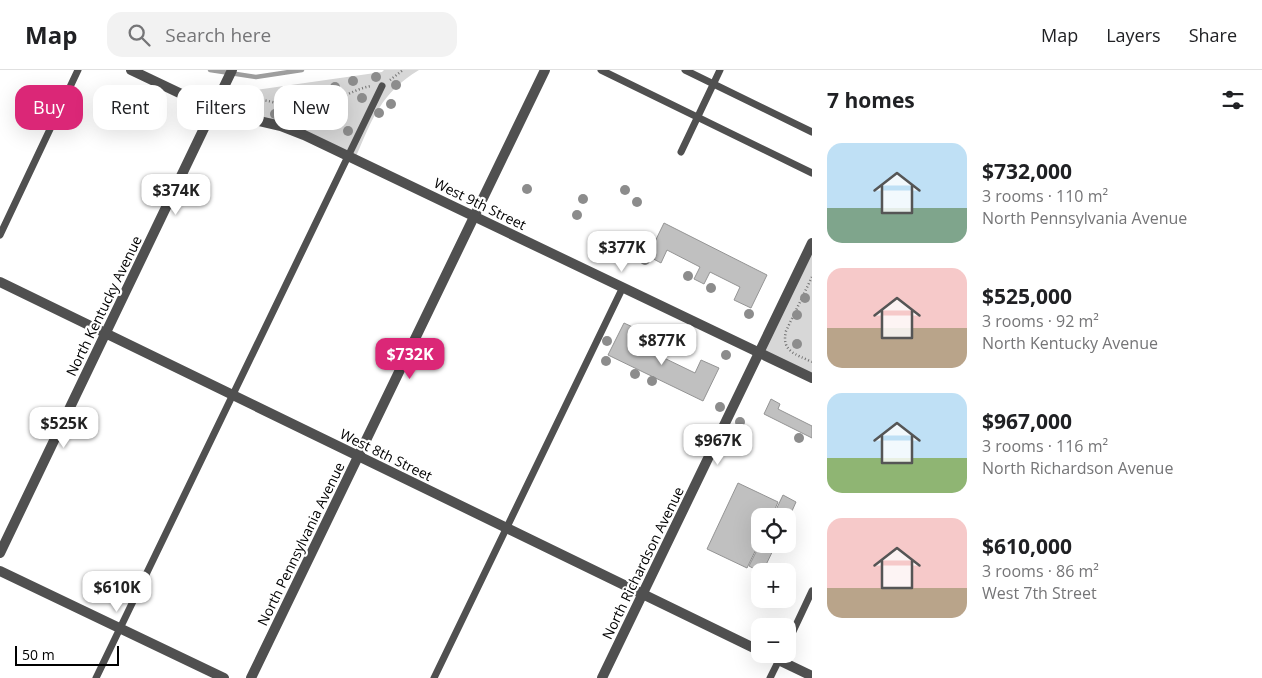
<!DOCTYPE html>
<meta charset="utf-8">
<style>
body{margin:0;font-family:"Open Sans",sans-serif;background:#f2f2f2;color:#202124;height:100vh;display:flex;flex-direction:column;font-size:19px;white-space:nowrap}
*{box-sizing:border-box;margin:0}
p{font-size:16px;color:#757577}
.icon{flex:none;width:28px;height:28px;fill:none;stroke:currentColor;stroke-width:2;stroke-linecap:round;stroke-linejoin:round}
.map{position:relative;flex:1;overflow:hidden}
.drawer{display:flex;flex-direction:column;background:#fff;width:450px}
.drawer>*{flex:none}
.banner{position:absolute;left:15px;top:15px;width:475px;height:45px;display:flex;gap:10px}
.controls{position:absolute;left:751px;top:438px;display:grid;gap:10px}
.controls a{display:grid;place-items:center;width:45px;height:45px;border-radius:10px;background:#fff;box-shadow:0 5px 20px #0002;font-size:25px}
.scale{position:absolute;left:15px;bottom:12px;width:104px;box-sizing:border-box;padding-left:5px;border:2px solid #000;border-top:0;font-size:14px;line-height:18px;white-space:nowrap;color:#000;-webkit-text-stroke:4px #fff;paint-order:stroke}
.price{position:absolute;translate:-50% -42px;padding:0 11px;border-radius:10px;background:#fff;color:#222;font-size:16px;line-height:32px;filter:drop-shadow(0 1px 2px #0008)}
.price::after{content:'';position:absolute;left:50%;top:30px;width:15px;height:11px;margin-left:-8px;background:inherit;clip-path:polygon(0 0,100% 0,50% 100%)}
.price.current{background:#db2777;color:#fff}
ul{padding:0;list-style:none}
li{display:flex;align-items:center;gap:15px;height:125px;padding:0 15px}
li span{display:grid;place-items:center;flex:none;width:140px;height:100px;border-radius:15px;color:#555}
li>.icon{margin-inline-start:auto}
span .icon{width:60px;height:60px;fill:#fffc;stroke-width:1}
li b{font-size:21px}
h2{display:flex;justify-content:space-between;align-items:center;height:60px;padding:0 15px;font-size:21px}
.tag{padding:0 18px;border-radius:15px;background:#fff;box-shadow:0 5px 20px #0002;font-size:18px;line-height:45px}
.tag.current{background:#db2777;color:#fff}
header{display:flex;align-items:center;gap:30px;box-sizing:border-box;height:70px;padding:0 25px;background:#fff;border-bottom:1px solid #e0e0e0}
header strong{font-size:24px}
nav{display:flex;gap:28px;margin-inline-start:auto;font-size:18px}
.search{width:350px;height:45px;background:#f2f2f2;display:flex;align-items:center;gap:12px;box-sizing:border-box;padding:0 18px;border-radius:15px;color:#757577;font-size:19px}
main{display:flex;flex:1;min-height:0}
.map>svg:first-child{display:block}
.green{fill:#d7d7d7}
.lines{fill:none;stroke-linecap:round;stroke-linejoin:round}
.stream{stroke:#9e9e9e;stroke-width:4.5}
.building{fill:#c0c0c0;stroke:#949494}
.path{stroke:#727272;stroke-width:2.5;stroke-dasharray:1 2.5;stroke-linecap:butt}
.service{stroke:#505050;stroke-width:7}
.minor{stroke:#505050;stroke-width:10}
.tertiary{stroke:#505050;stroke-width:10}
.tree{fill:#8c8c8c}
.labels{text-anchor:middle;stroke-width:4.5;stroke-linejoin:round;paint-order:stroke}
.street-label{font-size:14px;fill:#000;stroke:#fff}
</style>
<header>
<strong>Map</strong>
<div class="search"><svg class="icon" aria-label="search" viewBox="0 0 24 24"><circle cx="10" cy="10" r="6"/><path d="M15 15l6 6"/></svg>Search here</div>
<nav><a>Map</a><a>Layers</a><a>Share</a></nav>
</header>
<main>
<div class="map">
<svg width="812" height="608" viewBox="0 0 812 608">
<rect width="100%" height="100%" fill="#fff"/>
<g class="green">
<path d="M384,0H419C381,23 372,49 355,89L304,65L213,39L224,17L234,23L382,2Z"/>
<path d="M812,173V308L760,282Z"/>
</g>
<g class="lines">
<path class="stream" d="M210,0L256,7L302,0"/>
</g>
<g class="building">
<path d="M664,153L767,205L751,238L734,230L740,217L710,202L704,214L694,209L700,197L667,180L661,193L648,186Z"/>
<path d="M624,253L639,260L633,273L695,303L701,290L719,298L703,331L608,285Z"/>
<path d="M771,329L780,334L778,339L812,356V368L764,344Z"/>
<path d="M738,413L778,432L772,446H760V471L747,498L707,479Z"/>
<path d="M783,425L796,432L788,450V446H773Z"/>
<path d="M760,474H776L763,501L760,502L749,496Z"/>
</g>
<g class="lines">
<g class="path">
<path d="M390,10L403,0"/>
<path d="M231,33C247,27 263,29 280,34C289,36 296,40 306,39C328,38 349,20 371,16"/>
<path d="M260,40L261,29"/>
<path d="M812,207L786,261C781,282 796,284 812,292"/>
</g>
<g class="service">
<path d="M601,0L812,103"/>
<path d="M685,0L812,62"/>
<path d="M681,82L720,0"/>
<path d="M0,165L78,0"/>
<path d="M788,572L812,521"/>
<path d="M96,608L382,16"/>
<path d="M434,608L623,217"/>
<path d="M770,608L782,584"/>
</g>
<g class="minor">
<path d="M131,0L213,39L228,44L281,56L304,65L812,308"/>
<path d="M0,501L224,608"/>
<path d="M251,608L545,0"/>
</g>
<g class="tertiary">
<path d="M0,212L760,581"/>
<path d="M0,483L232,0"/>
<path d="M766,584L812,606"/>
<path d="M602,608L812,173"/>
</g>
</g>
<g class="tree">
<circle cx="376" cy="7" r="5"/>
<circle cx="353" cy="11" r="5"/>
<circle cx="396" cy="15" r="5"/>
<circle cx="335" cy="17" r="5"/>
<circle cx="288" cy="26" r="5"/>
<circle cx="362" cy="28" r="5"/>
<circle cx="391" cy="34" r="5"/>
<circle cx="336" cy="39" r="5"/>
<circle cx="379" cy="43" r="5"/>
<circle cx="275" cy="44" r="5"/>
<circle cx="348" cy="61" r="5"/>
<circle cx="527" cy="119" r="5"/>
<circle cx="625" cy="120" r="5"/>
<circle cx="583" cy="129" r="5"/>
<circle cx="637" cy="132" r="5"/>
<circle cx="577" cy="145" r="5"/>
<circle cx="645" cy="190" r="5"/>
<circle cx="688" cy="206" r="5"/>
<circle cx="711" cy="218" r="5"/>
<circle cx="805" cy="228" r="5"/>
<circle cx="749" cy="244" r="5"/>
<circle cx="797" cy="245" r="5"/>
<circle cx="645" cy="265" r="5"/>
<circle cx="607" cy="271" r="5"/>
<circle cx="797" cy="274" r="5"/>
<circle cx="671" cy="277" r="5"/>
<circle cx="726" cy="285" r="5"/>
<circle cx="606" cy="291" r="5"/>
<circle cx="635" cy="304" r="5"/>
<circle cx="652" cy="311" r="5"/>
<circle cx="720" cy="337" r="5"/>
<circle cx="740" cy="352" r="5"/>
<circle cx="799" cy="368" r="5"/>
</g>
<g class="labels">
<g class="street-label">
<text transform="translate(480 134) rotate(26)" y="5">West 9th Street</text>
<text transform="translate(104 236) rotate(-64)" y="5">North Kentucky Avenue</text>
<text transform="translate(386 385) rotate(26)" y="5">West 8th Street</text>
<text transform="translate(301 474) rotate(-64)" y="5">North Pennsylvania Avenue</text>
<text transform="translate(643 493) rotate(-64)" y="5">North Richardson Avenue</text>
</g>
</g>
</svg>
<div class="controls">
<a><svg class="icon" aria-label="locate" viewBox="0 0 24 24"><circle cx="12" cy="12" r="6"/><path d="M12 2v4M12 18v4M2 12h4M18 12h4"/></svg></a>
<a>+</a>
<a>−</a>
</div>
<div class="scale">50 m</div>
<b class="price" style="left:176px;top:146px">$374K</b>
<b class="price" style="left:622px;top:203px">$377K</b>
<b class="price" style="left:662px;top:296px">$877K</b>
<b class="price current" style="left:410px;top:310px">$732K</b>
<b class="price" style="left:64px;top:379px">$525K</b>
<b class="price" style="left:718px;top:396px">$967K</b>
<b class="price" style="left:117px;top:543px">$610K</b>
<div class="banner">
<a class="tag current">Buy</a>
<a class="tag">Rent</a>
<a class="tag">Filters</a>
<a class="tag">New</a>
</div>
</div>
<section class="drawer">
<h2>7 homes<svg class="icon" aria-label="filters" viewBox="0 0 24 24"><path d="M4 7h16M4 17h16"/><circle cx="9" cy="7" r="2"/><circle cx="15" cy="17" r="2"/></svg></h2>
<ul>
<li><span style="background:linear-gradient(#bfe0f5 65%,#7fa58c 0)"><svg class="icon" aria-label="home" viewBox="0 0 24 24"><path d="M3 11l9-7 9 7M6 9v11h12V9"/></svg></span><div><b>$732,000</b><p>3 rooms · 110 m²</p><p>North Pennsylvania Avenue</p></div></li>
<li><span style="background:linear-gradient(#f6c9c9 60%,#b9a48a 0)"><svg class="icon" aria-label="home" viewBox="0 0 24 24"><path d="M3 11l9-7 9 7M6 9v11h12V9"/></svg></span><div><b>$525,000</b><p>3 rooms · 92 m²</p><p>North Kentucky Avenue</p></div></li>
<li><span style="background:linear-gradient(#bfe0f5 65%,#8fb573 0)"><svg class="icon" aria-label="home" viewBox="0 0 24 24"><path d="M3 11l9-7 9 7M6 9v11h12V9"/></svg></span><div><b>$967,000</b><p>3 rooms · 116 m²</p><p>North Richardson Avenue</p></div></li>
<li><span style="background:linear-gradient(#f6c9c9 70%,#b9a48a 0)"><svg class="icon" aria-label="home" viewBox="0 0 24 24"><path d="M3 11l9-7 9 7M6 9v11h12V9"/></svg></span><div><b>$610,000</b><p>3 rooms · 86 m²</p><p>West 7th Street</p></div></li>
</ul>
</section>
</main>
